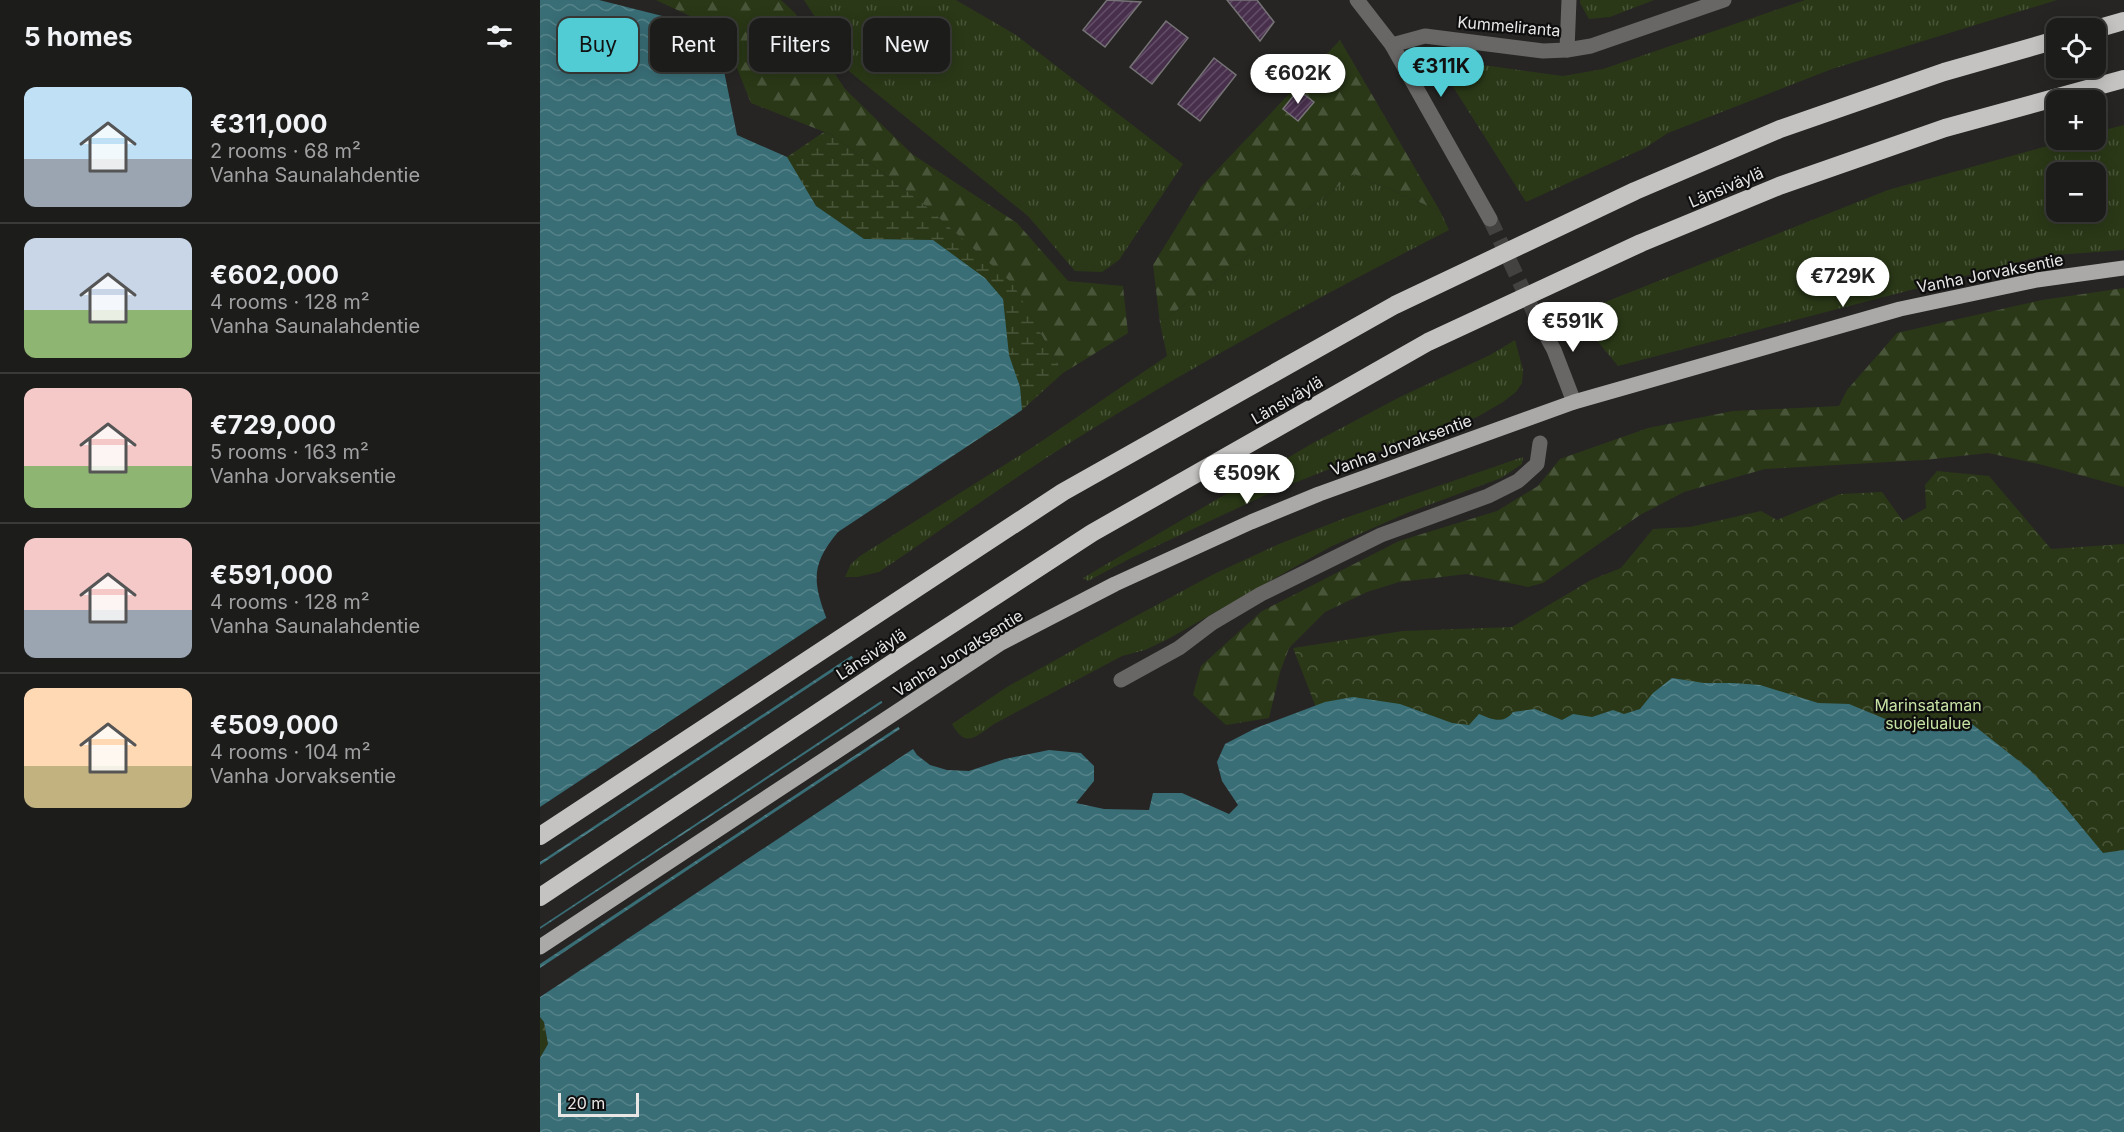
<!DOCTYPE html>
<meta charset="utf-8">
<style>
body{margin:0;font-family:Inter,sans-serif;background:#292927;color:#f1f3f6;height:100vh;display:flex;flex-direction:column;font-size:22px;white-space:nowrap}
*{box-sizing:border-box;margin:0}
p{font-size:20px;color:#a0a1a2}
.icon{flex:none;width:33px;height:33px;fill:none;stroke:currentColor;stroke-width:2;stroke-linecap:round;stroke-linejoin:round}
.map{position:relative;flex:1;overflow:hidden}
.side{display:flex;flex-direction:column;background:#1c1c1a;width:540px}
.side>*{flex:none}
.guide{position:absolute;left:18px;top:18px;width:570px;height:54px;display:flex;gap:12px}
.fabs{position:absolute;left:1506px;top:18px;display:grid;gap:12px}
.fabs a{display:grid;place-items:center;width:60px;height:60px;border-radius:12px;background:#1c1c1a;box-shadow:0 3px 15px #0003,0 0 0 2px #3a3a39;font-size:30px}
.scale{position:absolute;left:18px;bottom:15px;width:81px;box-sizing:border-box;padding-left:6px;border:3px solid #e8e7e6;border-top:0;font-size:16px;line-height:21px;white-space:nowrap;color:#e8e7e6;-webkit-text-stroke:4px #0f0e0e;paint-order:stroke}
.price{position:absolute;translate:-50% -51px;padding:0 14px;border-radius:21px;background:#fff;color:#222;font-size:20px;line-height:39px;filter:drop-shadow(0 2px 3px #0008)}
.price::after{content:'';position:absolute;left:50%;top:36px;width:18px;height:14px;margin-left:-9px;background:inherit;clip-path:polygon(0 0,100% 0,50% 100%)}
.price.active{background:#51ccd4;color:#111}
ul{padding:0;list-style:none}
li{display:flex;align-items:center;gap:18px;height:150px;padding:0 24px}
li+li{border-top:2px solid #3a3a39}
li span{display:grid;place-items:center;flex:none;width:168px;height:120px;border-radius:12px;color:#555}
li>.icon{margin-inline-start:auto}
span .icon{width:72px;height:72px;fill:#fffc;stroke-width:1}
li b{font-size:26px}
h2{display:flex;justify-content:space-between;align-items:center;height:72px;padding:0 24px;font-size:26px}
.tag{padding:0 21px;border-radius:12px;background:#1c1c1a;box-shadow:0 3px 15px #0003,0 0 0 2px #3a3a39;font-size:21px;line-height:54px}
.tag.active{background:#51ccd4;color:#111}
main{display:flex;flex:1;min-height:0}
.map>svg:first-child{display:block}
.grass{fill:url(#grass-tufts);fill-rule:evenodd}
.forest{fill:url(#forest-firs)}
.wetland{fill:url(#wetland-marsh)}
.park{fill:url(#park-crowns)}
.water{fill:url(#water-waves)}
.pier{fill:#262523}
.building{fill:url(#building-hatch);stroke:#757375;stroke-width:1.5}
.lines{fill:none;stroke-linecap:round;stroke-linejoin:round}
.minor-tunnel{stroke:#434240;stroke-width:15;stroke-dasharray:15 8;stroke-linecap:butt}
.minor{stroke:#686766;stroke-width:15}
.major{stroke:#aba9a7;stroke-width:15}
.highway{stroke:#c5c3c1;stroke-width:18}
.labels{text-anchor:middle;stroke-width:4.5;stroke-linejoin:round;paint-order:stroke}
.street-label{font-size:16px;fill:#e8e7e6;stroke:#0f0e0e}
.park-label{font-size:16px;fill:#c6e3a4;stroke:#0f0e0e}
</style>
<main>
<section class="side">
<h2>5 homes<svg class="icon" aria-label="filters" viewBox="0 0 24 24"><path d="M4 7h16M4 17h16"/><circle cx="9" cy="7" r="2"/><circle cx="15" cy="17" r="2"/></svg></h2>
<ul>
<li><span style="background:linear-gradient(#bfe0f5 60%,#9aa5b1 0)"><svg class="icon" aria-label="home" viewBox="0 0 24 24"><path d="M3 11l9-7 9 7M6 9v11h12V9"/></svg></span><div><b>€311,000</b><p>2 rooms · 68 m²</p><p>Vanha Saunalahdentie</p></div></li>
<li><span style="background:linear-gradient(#c9d6e8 60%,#8fb573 0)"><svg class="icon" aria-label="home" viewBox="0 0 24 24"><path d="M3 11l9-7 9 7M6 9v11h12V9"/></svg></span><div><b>€602,000</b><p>4 rooms · 128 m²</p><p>Vanha Saunalahdentie</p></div></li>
<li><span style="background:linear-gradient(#f6c9c9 65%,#8fb573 0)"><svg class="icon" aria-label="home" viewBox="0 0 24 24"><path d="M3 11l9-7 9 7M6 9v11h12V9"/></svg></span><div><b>€729,000</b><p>5 rooms · 163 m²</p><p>Vanha Jorvaksentie</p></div></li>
<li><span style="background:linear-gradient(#f6c9c9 60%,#9aa5b1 0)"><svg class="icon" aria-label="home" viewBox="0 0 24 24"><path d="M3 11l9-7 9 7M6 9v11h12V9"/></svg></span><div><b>€591,000</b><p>4 rooms · 128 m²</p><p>Vanha Saunalahdentie</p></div></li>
<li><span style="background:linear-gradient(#ffd9b3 65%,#c2b280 0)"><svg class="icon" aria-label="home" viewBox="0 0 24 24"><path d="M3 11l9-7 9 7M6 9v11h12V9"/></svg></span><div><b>€509,000</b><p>4 rooms · 104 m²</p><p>Vanha Jorvaksentie</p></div></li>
</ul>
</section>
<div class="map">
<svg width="1584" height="1132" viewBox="0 0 1584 1132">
<defs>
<pattern id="grass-tufts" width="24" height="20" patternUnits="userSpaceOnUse" patternTransform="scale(1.5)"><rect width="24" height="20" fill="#2a3817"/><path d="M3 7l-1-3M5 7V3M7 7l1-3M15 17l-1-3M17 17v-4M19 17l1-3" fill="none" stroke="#495539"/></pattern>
<pattern id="forest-firs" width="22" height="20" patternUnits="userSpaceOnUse" patternTransform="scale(1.5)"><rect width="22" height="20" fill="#2a3817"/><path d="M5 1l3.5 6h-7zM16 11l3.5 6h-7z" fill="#495539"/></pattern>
<pattern id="wetland-marsh" width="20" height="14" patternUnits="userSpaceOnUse" patternTransform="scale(1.5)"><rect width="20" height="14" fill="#2a3817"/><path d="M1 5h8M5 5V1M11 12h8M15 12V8" fill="none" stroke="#495539"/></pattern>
<pattern id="park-crowns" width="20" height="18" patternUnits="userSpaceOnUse" patternTransform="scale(1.5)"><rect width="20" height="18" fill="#2a3817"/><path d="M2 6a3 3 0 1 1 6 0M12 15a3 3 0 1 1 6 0" fill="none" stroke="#495539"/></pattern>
<pattern id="water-waves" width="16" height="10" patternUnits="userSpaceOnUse" patternTransform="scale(1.5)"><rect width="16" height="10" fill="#396e77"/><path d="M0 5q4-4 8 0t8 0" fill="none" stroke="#56838a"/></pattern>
<pattern id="building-hatch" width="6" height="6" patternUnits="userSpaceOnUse" patternTransform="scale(1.5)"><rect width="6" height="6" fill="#48304d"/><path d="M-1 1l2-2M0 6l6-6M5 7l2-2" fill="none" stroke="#624e67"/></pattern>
</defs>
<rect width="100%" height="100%" fill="#262523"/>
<g class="grass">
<path d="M264,0H416L476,35L643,164L579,260L562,272L535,271L488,216L310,72Z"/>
<path d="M1040,0H1114L1070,17L1049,19L1040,3Z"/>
<path d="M1265,0H1517L1292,69L1128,133L1105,148L986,202L910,82L909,73L916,65L928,63L1023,76L1063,69Z"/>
<path d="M1584,125V250L1502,256L1078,366L1035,314L1348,190L1529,140H1556V132ZM1516,172H1556V212H1516Z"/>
<path d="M814,174L900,211L909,230C780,296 654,365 531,442C466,483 403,529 339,572L317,577H305L311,564L320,556L493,447L627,356L620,323Z"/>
<path d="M975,340L983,370L982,383L976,392L963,402L937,417L792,468L734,491L591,558L548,581L543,578L773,443L860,397L950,355Z"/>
<path d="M983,457L982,464L961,478L867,513L790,547L628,639L605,650L582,656L454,724C435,737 426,749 412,724L467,687L546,643L674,574L739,544L805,518Z"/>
</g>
<g class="forest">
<path d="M116,0H241L255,13L305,89L372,154L477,223L528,281L583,286L588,333L523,373L472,284L380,201L292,135L211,103L182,31Z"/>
<path d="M800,40L900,211L814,174L620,323L613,265L661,187Z"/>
<path d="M1584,288V487L1499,464L1448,453L1384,460L1225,469L1144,492L1100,515L1003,583L988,587L927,574L859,582L827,592L785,612L749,648L740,672L729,718L686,725L653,695L661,666L722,611L859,541L957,511L998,486L1020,459L1108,428L1193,411L1299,406L1307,390L1357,333L1502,300Z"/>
<path d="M0,1017L4,1022L8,1044L0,1058Z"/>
</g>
<path class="wetland" d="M284,132L292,135L380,201L473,284L523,373L482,410L439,439L235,173L247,157Z"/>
<path class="park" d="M1397,471L1449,476L1511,549L1584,544V946L827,839L753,648L863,631L972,627L1051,580L1081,568L1113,529L1150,527L1221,511L1237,520L1300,494L1342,492L1363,521L1386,508L1385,485Z"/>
<path class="water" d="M0,0H59L146,22L183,66L197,135L247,157L276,206L324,239L393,240L445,278L463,299L469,355L480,387L482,410L298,532C272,563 272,580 286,617L377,755L390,765L407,770L429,771L465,759L509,750L541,753L554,766V781L536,803L564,809L609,810L613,793H642L689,814L698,805L682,781L677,762L685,744L716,728L785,702L813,697L860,704L912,723L929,725L939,714C951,719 963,725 973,712L995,709L1022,720L1033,714L1052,717L1073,710L1084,714L1100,709L1113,693L1132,678L1164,683H1193L1220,685L1278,703L1309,704L1350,721L1432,724L1489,769L1520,801L1563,853L1584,850V1132H0V1058L8,1044L4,1022L0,1017Z"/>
<g class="pier">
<path d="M289,616L314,654L0,862V807Z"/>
<path d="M316,656L344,699L0,927V865Z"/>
<path d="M345,701L361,725L0,964V929Z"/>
<path d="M363,727L376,747L0,997V968Z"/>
</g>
<g class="building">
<path d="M567,0L601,2L565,47L543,30Z"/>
<path d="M687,0H717L734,22L720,41Z"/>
<path d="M626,21L648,38L612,84L590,67Z"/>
<path d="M674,58L696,75L660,121L638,104Z"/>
<path d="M758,90L774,102L758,121L743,109Z"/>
</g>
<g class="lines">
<path class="minor-tunnel" d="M950,219L997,319"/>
<g class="minor">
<path d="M817,0L852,45L950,219"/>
<path d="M852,45L885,36L1003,51L1027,50L1051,46L1184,0"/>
<path d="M1027,50L1029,0"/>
<path d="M997,319L1014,350L1034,402"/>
<path d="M581,680L639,648L672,623L721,594L841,535L948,496L978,481L997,464L1000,443"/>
</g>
<path class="major" d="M0,947L461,643L575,584L711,522L779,494L1034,402L1360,309L1497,280L1584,268"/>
<g class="highway">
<path d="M1556,29L1584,21"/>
<path d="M0,836L523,492L855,305L1095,191L1240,129L1404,72L1516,40"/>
<path d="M0,897L363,656L552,533L888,342L1101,243L1239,186L1405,128L1584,79"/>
</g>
</g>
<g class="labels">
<g class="street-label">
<text transform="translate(969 26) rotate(5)" y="6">Kummeliranta</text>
<text transform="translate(1186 187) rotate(-23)" y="6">Länsiväylä</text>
<text transform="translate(1450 273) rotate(-11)" y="6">Vanha Jorvaksentie</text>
<text transform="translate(747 400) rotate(-30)" y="6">Länsiväylä</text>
<text transform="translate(861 445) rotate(-20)" y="6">Vanha Jorvaksentie</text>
<text transform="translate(418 653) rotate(-32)" y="6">Vanha Jorvaksentie</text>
<text transform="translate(331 654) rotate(-33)" y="6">Länsiväylä</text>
</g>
<g class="park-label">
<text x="1388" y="711">Marinsataman<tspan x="1388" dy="18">suojelualue</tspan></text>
</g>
</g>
</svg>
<div class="fabs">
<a><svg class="icon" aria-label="locate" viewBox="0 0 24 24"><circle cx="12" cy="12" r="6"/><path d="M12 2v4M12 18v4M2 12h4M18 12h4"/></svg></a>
<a>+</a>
<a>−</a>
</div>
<div class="scale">20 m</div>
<b class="price active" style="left:901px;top:98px">€311K</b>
<b class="price" style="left:758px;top:105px">€602K</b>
<b class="price" style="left:1303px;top:308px">€729K</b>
<b class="price" style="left:1033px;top:353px">€591K</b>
<b class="price" style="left:707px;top:505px">€509K</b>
<div class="guide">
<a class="tag active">Buy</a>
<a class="tag">Rent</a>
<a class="tag">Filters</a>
<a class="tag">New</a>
</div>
</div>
</main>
